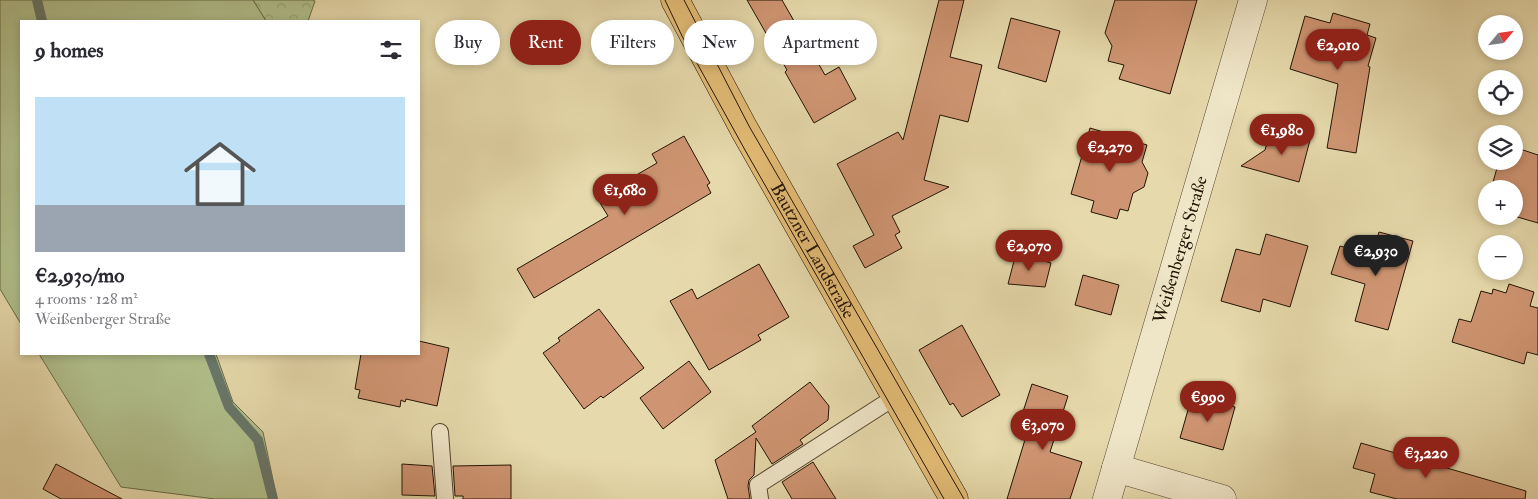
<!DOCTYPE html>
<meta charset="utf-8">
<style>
body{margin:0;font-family:"IM FELL Double Pica",serif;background:#f7f7f7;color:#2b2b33;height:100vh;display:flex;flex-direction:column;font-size:19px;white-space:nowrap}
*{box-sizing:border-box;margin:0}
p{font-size:16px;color:#7c7c81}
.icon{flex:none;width:28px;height:28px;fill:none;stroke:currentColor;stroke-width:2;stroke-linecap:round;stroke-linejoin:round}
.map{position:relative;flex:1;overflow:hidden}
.side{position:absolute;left:20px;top:20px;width:400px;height:335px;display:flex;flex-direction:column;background:#fff;border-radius:0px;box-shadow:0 2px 8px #0003}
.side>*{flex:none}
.guide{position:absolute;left:435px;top:20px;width:475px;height:45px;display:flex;gap:10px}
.needle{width:32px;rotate:61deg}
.buttons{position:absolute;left:1478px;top:15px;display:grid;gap:10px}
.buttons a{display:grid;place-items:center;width:45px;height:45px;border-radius:50%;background:#fff;box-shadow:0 2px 8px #0003;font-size:25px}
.price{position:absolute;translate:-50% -42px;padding:0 11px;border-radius:18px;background:#8f2418;color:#fff;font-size:16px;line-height:32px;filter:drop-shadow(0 1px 2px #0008)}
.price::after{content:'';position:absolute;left:50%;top:30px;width:15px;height:11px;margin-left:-8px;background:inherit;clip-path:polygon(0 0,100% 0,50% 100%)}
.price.current{background:#222;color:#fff}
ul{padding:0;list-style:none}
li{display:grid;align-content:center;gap:10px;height:265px;padding:0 15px}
li span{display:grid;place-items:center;height:155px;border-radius:0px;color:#555}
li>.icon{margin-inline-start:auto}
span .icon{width:90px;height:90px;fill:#fffc;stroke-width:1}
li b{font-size:21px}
h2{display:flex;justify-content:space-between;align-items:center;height:60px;padding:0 15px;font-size:21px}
.chip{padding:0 18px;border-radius:22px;background:#fff;box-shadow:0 2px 8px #0003;font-size:18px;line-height:45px}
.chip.current{background:#8f2418;color:#fff}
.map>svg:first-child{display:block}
.forest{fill:url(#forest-crowns);stroke:#6a6a48}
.pitch{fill:#b1c08c;stroke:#6a6a48}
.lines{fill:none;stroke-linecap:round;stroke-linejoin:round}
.stream{stroke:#68776a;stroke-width:10}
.building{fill:#cf9572;stroke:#221404}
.lane-casing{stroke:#53452e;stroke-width:18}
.street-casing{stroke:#53452e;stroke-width:29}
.primary-casing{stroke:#221404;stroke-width:29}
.lane{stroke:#efe6c8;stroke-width:16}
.street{stroke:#efe6c8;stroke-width:28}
.primary{stroke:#e3bc76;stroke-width:28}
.tram{stroke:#221404;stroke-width:1}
.labels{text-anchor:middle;stroke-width:4;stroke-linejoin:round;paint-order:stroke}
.street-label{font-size:18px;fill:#221404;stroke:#efe6c8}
</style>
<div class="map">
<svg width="1538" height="499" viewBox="0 0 1538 499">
<defs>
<pattern id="forest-crowns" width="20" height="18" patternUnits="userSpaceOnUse" patternTransform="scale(1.25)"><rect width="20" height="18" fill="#b1c08c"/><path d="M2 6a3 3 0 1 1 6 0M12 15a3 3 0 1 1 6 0" fill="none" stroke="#98a477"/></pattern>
</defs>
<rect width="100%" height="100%" fill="#e6d9ab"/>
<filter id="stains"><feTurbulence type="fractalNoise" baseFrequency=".004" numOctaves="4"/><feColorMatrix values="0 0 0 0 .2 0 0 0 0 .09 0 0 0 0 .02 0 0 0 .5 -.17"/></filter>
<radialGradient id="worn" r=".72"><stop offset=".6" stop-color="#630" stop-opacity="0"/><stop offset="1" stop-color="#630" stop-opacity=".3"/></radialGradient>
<path class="forest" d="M253,0H313L315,1L308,21H266Z"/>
<g class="pitch">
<path d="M0,0H253L266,21H21V324L0,289Z"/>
<path d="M39,354H216L233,402L263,432L277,499H215L121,487Z"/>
</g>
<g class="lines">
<g class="stream">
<path d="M37,0L42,21"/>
<path d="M209,354L229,407L258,440L273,499"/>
</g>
</g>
<g class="building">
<path d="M747,0H782L825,75L839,67L856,99L814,123L785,72L787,70Z"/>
<path d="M939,0H964L950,57L982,65L968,122L940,115L924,180L949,187L892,216L900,232L895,235L902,248L865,268L853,246L874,235L837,164L898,132L903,140Z"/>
<path d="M1115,0H1197L1170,94L1119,79L1124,65L1108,61L1112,46L1105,33Z"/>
<path d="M1333,13L1370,24L1367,35L1376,38L1368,66L1370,67L1356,153L1327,148L1338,84L1290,69L1305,16L1330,23Z"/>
<path d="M1011,18L1060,31L1046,82L998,68Z"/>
<path d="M1090,128L1147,145L1142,162L1148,173L1144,187L1133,193L1128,211L1120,209L1117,219L1091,212L1094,201L1071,194Z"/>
<path d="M1271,129L1310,140L1299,182L1241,166L1265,150Z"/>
<path d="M684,136L710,183L707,185L711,193L534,298L517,269L608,216L597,198L657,163L652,154Z"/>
<path d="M1514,147L1538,155V223L1514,216V189H1491L1499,161H1514Z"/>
<path d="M1379,232L1413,241L1388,330L1355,321L1365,284L1331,274L1340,246L1372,255Z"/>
<path d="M1266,234L1308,246L1290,307L1263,299L1260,312L1221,301L1236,249L1260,255Z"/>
<path d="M1016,253L1051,263L1045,287L1008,284Z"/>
<path d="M759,264L789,317L758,335L761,340L709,370L670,301L692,289L697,299Z"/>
<path d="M1083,275L1119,285L1111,315L1075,305Z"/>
<path d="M1509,284L1534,292L1530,306L1538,308V355L1527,352L1524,364L1452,342L1459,319L1471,322L1481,291L1492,294L1493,289L1506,293Z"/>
<path d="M599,309L644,368L603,398L601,396L584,409L543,353L560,341L558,338Z"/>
<path d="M962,325L1000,395L962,417L953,403L950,405L919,350Z"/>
<path d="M419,341L449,348L437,406L406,399L405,402L401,400L400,407L358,398L360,390L355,389L361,354H419Z"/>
<path d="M689,361L711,392L663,429L640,398Z"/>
<path d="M810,382L829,406L828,420L800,440L803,444L772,464L756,438L754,475L749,480L748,486L750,499H728L715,460L756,432L752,426Z"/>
<path d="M1032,384L1068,396L1050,452L1082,462L1070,499H1007L1027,433L1017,430Z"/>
<path d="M1192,396L1235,407L1223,450L1180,438Z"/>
<path d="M1361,443L1526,491L1525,499H1397L1370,492L1375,474L1353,468Z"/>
<path d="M813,462L836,499H792L782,482Z"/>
<path d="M56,464L122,499H61L43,489Z"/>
<path d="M402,464L432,466L435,496L402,495Z"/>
<path d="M511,465V499H463V496H455L453,466Z"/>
</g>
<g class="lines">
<defs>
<g id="lane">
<path d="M440,432L445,499"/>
<path d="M760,499L758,485L895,397"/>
</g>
<g id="street">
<path d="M1116,468L1222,499"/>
<path id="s1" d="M1107,499L1253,0"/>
</g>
<g id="primary">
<path id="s2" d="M675,0L744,129L954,499"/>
</g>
</defs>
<use href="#lane" class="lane-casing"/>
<use href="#street" class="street-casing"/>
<use href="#primary" class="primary-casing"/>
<use href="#lane" class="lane"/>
<use href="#street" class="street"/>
<use href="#primary" class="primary"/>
<g class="tram">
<path d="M665,0L682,36L745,150L944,499"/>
<path d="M684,0L749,126L964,499"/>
</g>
</g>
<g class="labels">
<g class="street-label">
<text dy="6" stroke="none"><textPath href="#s1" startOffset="260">Weißenberger Straße</textPath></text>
<text dy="6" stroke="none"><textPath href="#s2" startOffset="286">Bautzner Landstraße</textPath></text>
</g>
</g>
<rect width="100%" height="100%" filter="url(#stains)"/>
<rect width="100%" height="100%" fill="url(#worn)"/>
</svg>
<div class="buttons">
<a><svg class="needle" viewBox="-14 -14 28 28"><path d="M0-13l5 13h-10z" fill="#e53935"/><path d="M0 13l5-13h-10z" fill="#7c7c81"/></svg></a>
<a><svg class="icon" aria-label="locate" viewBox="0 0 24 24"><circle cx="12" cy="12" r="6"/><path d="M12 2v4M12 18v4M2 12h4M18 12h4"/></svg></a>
<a><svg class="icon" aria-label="layers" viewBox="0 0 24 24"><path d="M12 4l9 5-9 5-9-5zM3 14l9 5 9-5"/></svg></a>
<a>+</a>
<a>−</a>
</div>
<b class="price" style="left:1338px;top:71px">€2,010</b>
<b class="price" style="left:1282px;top:156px">€1,980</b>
<b class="price" style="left:1110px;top:173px">€2,270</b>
<b class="price" style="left:625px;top:216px">€1,680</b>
<b class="price" style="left:1029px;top:272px">€2,070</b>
<b class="price current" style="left:1376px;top:277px">€2,930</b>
<b class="price" style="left:1208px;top:423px">€990</b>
<b class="price" style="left:1043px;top:451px">€3,070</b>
<b class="price" style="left:1426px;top:479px">€3,220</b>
<div class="guide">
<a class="chip">Buy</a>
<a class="chip current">Rent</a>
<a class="chip">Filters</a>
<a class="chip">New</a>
<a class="chip">Apartment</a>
</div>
<section class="side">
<h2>9 homes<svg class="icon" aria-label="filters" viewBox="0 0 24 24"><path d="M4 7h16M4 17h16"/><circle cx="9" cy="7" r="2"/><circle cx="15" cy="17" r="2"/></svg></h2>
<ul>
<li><span style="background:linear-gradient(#bfe0f5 70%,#9aa5b1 0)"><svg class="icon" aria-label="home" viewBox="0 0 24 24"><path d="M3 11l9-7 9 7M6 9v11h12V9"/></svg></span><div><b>€2,930/mo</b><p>4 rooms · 128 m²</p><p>Weißenberger Straße</p></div></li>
</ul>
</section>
</div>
